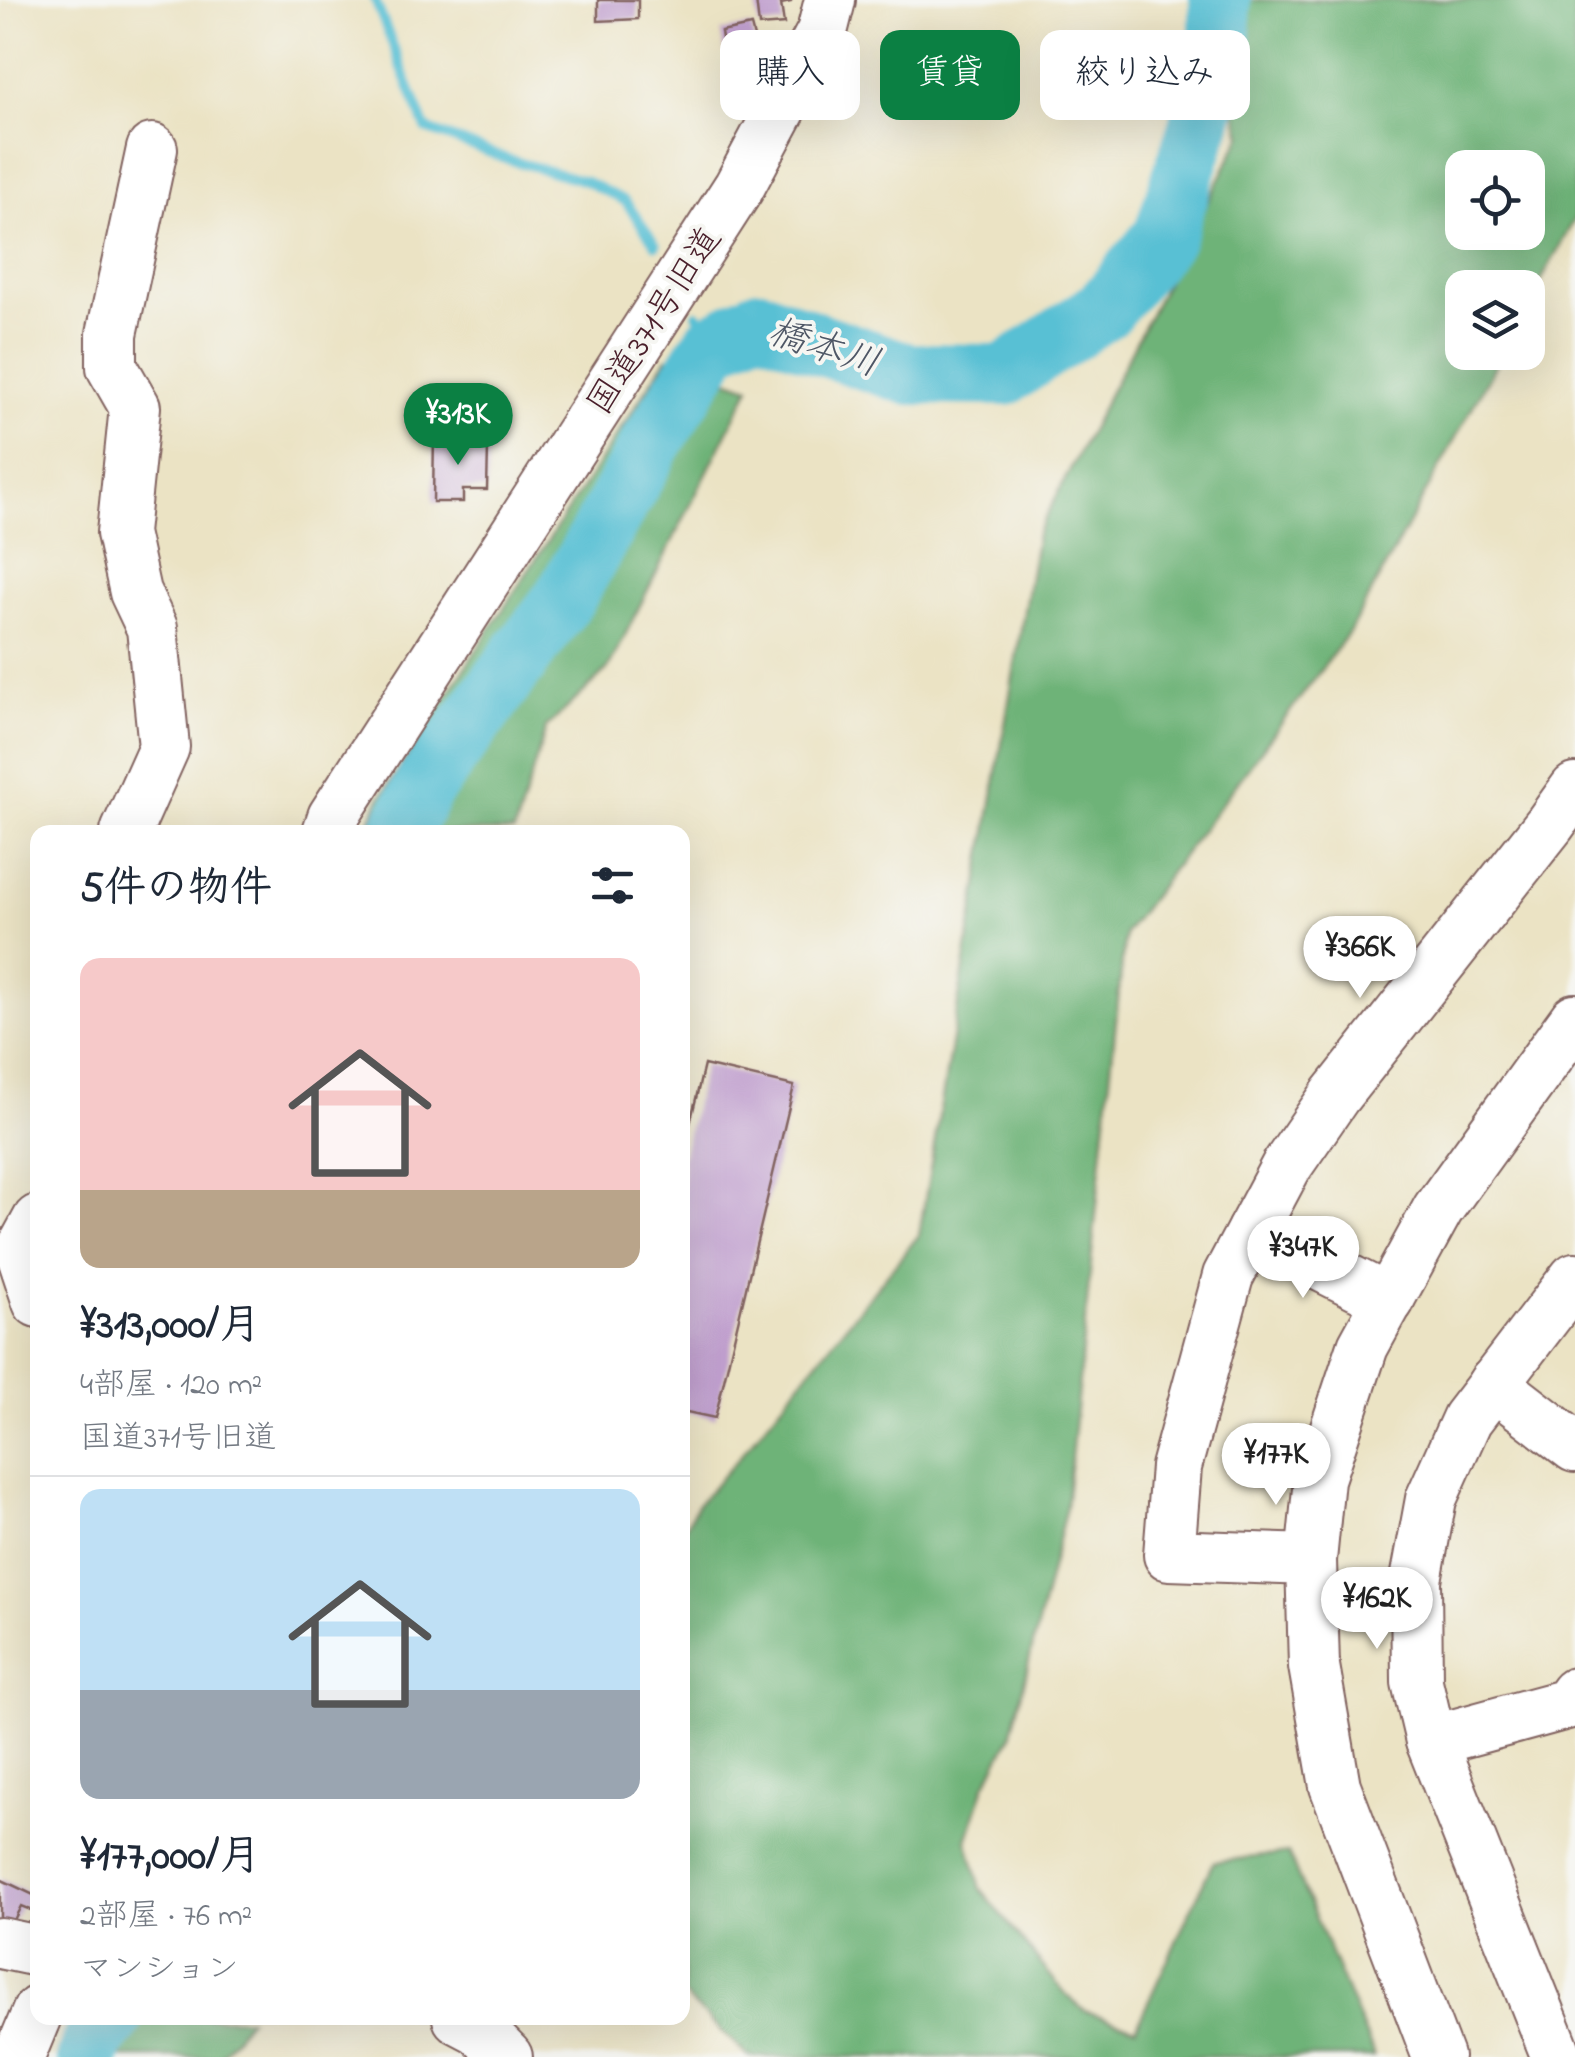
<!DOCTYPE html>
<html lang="ja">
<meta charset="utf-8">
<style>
body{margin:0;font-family:"Indie Flower","Klee One",sans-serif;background:#f2f2f3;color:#1f2937;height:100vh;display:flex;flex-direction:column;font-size:38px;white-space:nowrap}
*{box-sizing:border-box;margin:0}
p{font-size:32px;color:#747a83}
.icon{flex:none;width:55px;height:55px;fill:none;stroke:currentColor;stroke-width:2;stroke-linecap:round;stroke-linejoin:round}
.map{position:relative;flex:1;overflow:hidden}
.panel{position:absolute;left:30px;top:825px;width:660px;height:1200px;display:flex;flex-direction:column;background:#fff;border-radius:20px;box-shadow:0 10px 40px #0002}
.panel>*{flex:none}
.guide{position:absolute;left:720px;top:30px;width:705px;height:90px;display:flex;gap:20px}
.tools{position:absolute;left:1445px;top:150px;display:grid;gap:20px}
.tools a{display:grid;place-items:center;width:100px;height:100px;border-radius:20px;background:#fff;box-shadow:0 10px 40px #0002;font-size:50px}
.price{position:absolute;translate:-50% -85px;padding:0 22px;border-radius:35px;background:#fff;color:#222;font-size:32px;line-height:65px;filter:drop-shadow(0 2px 5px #0008)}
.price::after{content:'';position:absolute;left:50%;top:60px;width:30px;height:22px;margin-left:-15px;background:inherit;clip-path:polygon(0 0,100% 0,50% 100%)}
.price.active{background:#0b8043;color:#fff}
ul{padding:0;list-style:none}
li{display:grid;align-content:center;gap:20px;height:530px;padding:0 50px}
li+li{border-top:2px solid #e0e1e3}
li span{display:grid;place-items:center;height:310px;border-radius:20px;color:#555}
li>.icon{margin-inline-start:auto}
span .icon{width:180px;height:180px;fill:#fffc;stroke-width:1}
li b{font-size:42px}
h2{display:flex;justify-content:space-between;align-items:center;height:120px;padding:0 50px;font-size:42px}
.chip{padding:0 35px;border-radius:20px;background:#fff;box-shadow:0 10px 40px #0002;font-size:35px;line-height:90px}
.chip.active{background:#0b8043;color:#fff}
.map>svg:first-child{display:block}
.forest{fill:#6eb378;stroke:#5c6952;stroke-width:2.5;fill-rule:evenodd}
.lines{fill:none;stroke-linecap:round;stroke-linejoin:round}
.stream{stroke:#58c0d4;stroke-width:10}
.river{stroke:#58c0d4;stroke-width:62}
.building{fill:#c09fce}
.minor-casing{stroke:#826461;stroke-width:54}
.minor{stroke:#fff;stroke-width:50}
.labels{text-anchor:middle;stroke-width:8;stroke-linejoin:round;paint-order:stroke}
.street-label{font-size:35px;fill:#4a1f2b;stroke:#f6f6f2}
.water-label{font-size:38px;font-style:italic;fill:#4f5766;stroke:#f6f6f2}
</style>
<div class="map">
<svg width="1575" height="2057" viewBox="0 0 1575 2057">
<rect width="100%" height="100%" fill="#f6f6f2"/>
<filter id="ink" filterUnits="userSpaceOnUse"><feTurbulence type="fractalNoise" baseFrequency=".01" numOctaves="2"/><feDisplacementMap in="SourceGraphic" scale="20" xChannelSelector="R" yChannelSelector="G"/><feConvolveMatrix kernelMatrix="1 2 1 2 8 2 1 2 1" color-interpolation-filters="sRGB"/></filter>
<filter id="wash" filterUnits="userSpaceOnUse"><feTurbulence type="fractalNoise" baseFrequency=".0048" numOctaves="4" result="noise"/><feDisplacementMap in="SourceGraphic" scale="40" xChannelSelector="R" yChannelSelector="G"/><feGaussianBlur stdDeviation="2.25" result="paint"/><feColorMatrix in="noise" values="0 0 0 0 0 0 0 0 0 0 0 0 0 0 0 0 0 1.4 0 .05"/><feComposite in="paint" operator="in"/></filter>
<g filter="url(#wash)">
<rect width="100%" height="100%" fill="#ebe3c4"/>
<g class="forest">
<path d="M1207,0H1575V218L1528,305V288H1462V352L1502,353L1350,631L1125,933L1066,1507L1011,1737L985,1785L967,1840L981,1889L1066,1995L1085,2011L1136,2028L1213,1862L1288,1853L1375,2057H749L683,1995V1531L697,1505L736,1461L919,1235L1037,534L1242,135ZM1462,168H1528V232H1462Z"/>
<path d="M667,358L750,387L608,669L546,728L514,832H365L380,798Z"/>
<path d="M99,2018H249L220,2057H113L115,2051Z"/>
</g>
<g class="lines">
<g class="stream">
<path d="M375,0L426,129L507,159L585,181L625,201L656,245"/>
<path d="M697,314L714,343"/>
</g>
<g class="river">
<path d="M400,832L424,787L565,597L652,442L714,343L759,320L817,343L909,374L1005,375L1104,309L1164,236L1200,124L1220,48V0"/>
<path d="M88,2057L92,2043L112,2018"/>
</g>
</g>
<g id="blocks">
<g class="building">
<path d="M598,0H638V19L598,21Z"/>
<path d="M756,0H791V2L781,4L784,24L759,26Z"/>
<path d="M751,26L756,45L724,52L721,32Z"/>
<path d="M434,433L464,434V446H488L487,490H463V502H433Z"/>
<path d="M704,1065L794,1086L715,1418L682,1411V1157Z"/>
<path d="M0,1879L38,1897V1913L21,1906L8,1932L0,1928Z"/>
</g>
</g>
</g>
<g filter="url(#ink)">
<use href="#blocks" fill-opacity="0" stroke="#826461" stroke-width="2.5"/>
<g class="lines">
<defs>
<g id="minor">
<path d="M126,832L164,747L152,628L135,592L122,533L135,407L112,367V334L152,149"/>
<path d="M328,832L333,817L739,187L822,32L830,0"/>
<path d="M38,1220L21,1251L38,1302"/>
<path d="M1252,1231L1389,1300"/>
<path d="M1493,1384L1575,1447"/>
<path d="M1311,1560L1169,1555L1176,1467L1228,1276L1286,1167L1335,1096L1550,824L1575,789"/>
<path d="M1431,1741L1567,1704L1575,1693"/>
<path d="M0,1943L38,1951"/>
<path d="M458,2018L479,2029L507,2057"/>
<path d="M19,2057L38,2011"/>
<path d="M1438,2057L1335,1786L1314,1666L1311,1560L1319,1479L1363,1346L1438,1209L1575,1019"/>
<path d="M1557,2057L1431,1741L1417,1682L1416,1580L1431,1499L1467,1419L1575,1278"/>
</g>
</defs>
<use href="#minor" class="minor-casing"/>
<use href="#minor" class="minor"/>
</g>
</g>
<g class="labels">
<g class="street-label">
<text transform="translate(653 320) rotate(-57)" y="12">国道371号旧道</text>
</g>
<g class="water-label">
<text transform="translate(825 346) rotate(18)" y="13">橋本川</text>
</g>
</g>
</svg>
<div class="tools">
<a><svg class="icon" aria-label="locate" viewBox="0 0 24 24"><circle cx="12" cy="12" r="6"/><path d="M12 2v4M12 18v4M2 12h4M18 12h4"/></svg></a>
<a><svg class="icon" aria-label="layers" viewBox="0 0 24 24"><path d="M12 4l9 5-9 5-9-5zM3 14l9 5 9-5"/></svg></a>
</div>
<b class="price active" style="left:458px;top:468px">¥313K</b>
<b class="price" style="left:1360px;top:1001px">¥366K</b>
<b class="price" style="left:1303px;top:1301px">¥347K</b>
<b class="price" style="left:1276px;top:1508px">¥177K</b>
<b class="price" style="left:1377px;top:1652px">¥162K</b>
<div class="guide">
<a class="chip">購入</a>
<a class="chip active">賃貸</a>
<a class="chip">絞り込み</a>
</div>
<section class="panel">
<h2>5件の物件<svg class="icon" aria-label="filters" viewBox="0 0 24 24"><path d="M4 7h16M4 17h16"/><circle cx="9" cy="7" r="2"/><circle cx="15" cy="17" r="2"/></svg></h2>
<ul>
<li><span style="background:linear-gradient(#f6c9c9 75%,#b9a48a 0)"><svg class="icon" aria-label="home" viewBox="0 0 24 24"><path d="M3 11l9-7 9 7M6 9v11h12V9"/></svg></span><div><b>¥313,000/月</b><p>4部屋 · 120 m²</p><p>国道371号旧道</p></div></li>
<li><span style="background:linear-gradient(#bfe0f5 65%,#9aa5b1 0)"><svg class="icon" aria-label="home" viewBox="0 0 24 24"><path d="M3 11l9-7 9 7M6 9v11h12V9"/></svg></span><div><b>¥177,000/月</b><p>2部屋 · 76 m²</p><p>マンション</p></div></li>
</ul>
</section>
</div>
